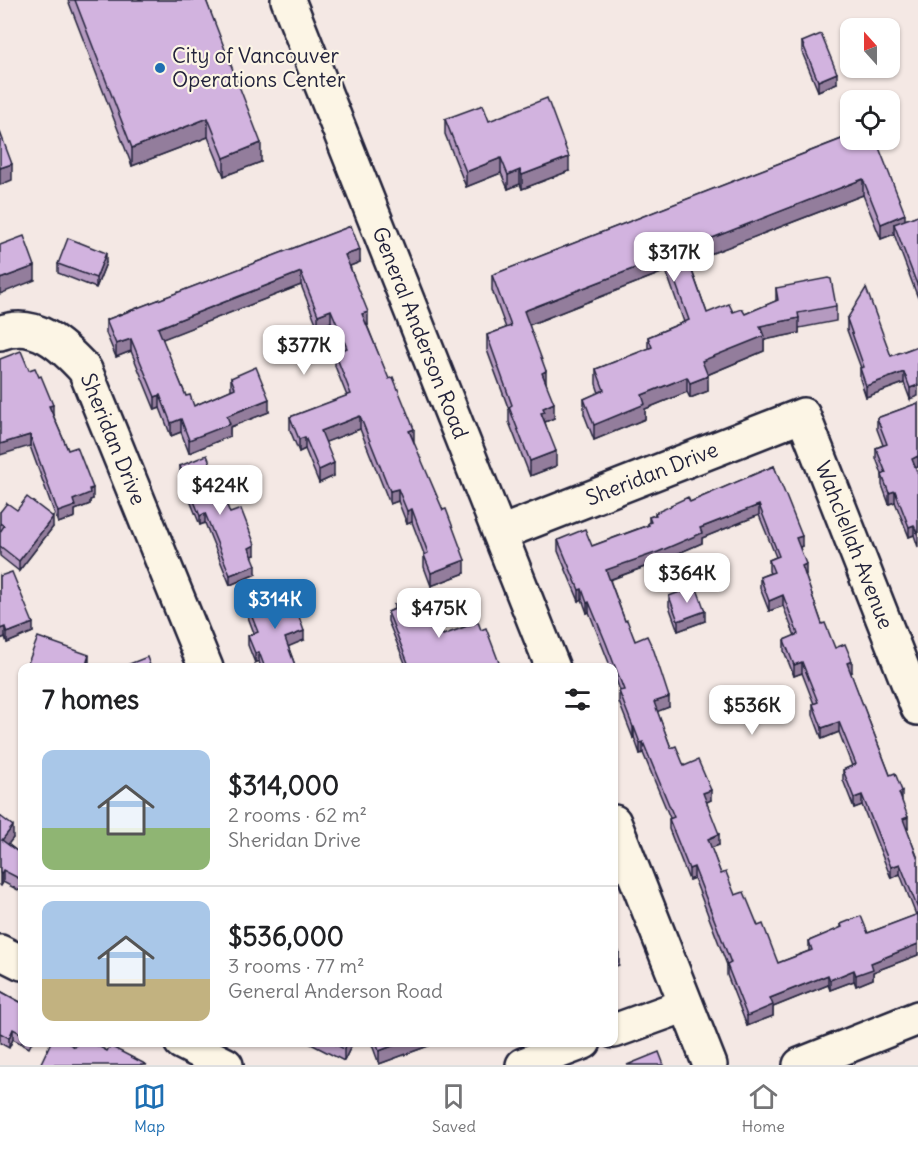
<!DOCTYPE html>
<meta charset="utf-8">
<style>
body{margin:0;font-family:Delius,sans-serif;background:#f2f2f2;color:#202124;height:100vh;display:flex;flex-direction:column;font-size:22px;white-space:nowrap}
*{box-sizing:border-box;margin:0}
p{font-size:20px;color:#757577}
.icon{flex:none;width:33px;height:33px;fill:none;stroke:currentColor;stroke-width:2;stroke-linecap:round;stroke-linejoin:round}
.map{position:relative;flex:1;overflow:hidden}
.drawer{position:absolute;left:18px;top:663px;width:600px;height:384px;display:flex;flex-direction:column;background:#fff;border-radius:12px;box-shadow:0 2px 4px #0004}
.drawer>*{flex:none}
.needle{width:39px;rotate:339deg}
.controls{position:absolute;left:840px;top:18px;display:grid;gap:12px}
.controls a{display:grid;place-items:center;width:60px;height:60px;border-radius:12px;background:#fff;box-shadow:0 2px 4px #0004;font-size:30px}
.price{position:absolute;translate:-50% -51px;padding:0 14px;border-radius:12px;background:#fff;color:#222;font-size:20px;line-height:39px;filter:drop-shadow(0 2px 3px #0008)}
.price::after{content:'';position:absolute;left:50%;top:36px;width:18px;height:14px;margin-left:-9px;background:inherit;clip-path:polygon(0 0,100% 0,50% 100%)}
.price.active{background:#1f6fb2;color:#fff}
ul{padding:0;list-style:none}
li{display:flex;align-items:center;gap:18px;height:150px;padding:0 24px}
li+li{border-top:2px solid #e0e0e0}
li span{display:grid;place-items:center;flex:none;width:168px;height:120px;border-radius:12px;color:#555}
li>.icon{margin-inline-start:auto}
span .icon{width:72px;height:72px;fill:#fffc;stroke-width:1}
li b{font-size:26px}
h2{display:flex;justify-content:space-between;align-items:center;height:72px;padding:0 24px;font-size:26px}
.tab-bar{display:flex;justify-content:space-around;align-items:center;height:84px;border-top:2px solid #e0e0e0;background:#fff;font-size:16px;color:#757577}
.tab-bar a{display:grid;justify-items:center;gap:3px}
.tab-bar .active{color:#1f6fb2}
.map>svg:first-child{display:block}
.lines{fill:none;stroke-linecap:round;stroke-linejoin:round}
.minor-casing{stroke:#22223b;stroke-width:38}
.minor{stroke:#fcf5e5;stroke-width:33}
.wall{fill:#b59ac0;stroke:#22223b;stroke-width:1.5;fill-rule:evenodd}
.shaded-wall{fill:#937d9c;stroke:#22223b;stroke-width:1.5}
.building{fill:#d2b3df;stroke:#22223b;stroke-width:1.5}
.poi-dot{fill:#1f6fb2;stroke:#fcf5e5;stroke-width:2}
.labels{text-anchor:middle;stroke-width:4.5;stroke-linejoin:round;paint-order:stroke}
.poi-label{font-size:21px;fill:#22223b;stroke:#fcf5e5;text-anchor:start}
.street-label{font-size:21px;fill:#22223b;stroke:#fcf5e5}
</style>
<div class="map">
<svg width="918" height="1065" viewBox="0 0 918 1065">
<rect width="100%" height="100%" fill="#f4e8e4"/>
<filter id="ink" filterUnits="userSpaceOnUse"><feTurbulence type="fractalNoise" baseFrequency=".0167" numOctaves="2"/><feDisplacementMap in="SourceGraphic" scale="12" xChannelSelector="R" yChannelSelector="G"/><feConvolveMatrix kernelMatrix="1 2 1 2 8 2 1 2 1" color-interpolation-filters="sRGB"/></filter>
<g filter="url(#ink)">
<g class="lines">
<defs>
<g id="minor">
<path id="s1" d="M288,0L553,668"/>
<path id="s2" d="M0,333C35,319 63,346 85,370L206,668"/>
<path id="s3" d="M501,533L803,415L918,708"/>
<path d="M614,822L710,1065"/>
<path d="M0,952L22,963"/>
<path d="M614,1031L686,1005"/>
<path d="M181,1042L226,1065"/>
<path d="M523,1065L584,1042"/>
<path d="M800,1065L918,1018"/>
</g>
</defs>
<use href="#minor" class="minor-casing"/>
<use href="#minor" class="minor"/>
</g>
<g class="wall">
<path d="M68,0H206L261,162L224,176L208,137L132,166Z"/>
<path d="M802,42L837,83L818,91L802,52Z"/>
<path d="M445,119L489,121L569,171L522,189L520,184L508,189L501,173L466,187L445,134Z"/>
<path d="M844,129L905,220L918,215V298L894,234L881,239L863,195L689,262L707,313L733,312L745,314L776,301V288L836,306V321L799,328V333L764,340V351L707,375L708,391L690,398L687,392L645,409V419L594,440L584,414V399L599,393L596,384V369L648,349V337L684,322L666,271L529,325L546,383L554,418L545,422L556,466L530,476L509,422V410L487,350V335L506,328L492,290V275L844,138Z"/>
<path d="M351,226L360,262L350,266L368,325H367L465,573L431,586L424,567V554L412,522L407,524L398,501L390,504L360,429L325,442L334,476L319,483L305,449L299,452L290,430V417L347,396L335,366V353L342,350L331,322L318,328L301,285L162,339L186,396L194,406L231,390V378L269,412L230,427V436L189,453L181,432L171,436L160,408L155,410L131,351L116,357L106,333V320Z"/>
<path d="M106,263L96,288L58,273V264Z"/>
<path d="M847,319L891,356L918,346L910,399L904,383L866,397L860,379V368H861L847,330Z"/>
<path d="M29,370L53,415L68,450L93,499L90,500V504L75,510V517L58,523L30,446Z"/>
<path d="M918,403V467L915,468L918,474V547L914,535L909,537L895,502L889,504L882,485V474L876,458V448L883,445L877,429V418Z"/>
<path d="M180,466L230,513L255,555L252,556L256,574L230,585L205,523L200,525L180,476Z"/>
<path d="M774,466L802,546L800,547L806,575H805L822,624L835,648L852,672H850L890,775L902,802L908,828H906L918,859V955L873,972V979L856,986L854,981L830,990L828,985L773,1007V1016L747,1026L727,975V965L694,878L689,880L669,829V819L670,818L643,753L640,754L634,737L633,738L619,702V691H620L614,673V668H611L589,612L587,613L582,599L579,601L558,551V540L592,546L648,525V523L649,522V517L655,515V513L671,507V505L690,502ZM759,515L776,557L769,560V571L770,573L760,577V588L769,611L783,606L795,636L784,640V651L794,676L802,673L814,704H813V715L822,739L839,732L852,766L843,770V780L854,808L862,805L891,878L900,874L916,915L868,933L841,924V928L809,941V951L778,963L758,926L735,895L721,874L711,848L719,845L706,802L711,800L671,748L657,711L669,707L625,621L610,580L658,562L702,543V538Z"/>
<path d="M17,510L53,527L19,571L0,556V512Z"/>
<path d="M0,576L33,632L7,643L5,637L0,639Z"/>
<path d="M669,596L705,621L678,631L669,606Z"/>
<path d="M394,605L443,635L481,630L501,668H407L388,621V612L394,609Z"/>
<path d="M248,607L304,640L288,646L296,668H261L259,661L255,663L248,645V636L254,633L248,617Z"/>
<path d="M28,663L89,665L88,668H28Z"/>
<path d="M0,816L13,838L8,844L22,855V892L3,882L1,886L0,885Z"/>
<path d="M0,991L22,1003V1042H32L29,1048L13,1039L9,1048L0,1043Z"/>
<path d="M307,1042H353L344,1061Z"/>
<path d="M371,1042H431V1045L379,1064Z"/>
</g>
<g class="shaded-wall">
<path d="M837,73V83L818,91V81Z"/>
<path d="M208,118V137L132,166V148Z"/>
<path d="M261,143V162L224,176V158Z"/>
<path d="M569,157V171L522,189V175Z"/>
<path d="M501,158V173L466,187V172Z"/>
<path d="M12,164V180L0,185V168Z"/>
<path d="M520,170V184L508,189V175Z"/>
<path d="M863,179V195L684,264V249Z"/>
<path d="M905,214V229L894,224V234L881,239V224Z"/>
<path d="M360,250V262L345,268V255Z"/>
<path d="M106,253V263L96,288V278Z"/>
<path d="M666,256V271L524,327V311Z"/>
<path d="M35,266V280L0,294V279Z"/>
<path d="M301,272V285L158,341V328Z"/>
<path d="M331,310V322L318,328V315Z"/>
<path d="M368,312V325L362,327V314Z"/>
<path d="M799,318V333L764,340V351L702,377V361L760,326Z"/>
<path d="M131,339V351L116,357V344Z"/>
<path d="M546,371V386L542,373Z"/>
<path d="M904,372V383L866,397V386Z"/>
<path d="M708,376V391L690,398V383Z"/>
<path d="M687,377V392L645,409V419L594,440V425L642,395Z"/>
<path d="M918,385V396L910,399V388Z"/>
<path d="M160,395V408L155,410V397Z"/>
<path d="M269,399V412L230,427V436L189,453V440L227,416Z"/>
<path d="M554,403V418L545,422L541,413L543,408Z"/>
<path d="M53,405V416L49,406Z"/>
<path d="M360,416V429L321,444V431Z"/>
<path d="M181,419V432L171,436V423Z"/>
<path d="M414,429V442L409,431Z"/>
<path d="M30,435V446L0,455V444Z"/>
<path d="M305,437V449L299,452V439Z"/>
<path d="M556,451V466L530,476V461Z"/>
<path d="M918,456V467L912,469V459Z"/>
<path d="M334,463V476L319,483V470Z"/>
<path d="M93,488V499L90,500V504L75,510V517L58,523V512L73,500Z"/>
<path d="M398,489V501L390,504V491Z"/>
<path d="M895,491V502L889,504V493Z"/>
<path d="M759,505V515L702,538V543L658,562L606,581V570L700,528Z"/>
<path d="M412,509V522L407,524V511Z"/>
<path d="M205,513V523L200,525V516Z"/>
<path d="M53,517V527L19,571V561Z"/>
<path d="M914,525V535L909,537V527Z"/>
<path d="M802,536V546L796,549V538Z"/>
<path d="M255,545V555L249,557V548Z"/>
<path d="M465,560V573L431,586V573Z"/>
<path d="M806,564V575L802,577V566Z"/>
<path d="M256,565V574L230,585V575Z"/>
<path d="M582,589V599L579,601V590Z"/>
<path d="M783,595V606L769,611V601Z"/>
<path d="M589,602V612L587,613V603Z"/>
<path d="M705,611V621L678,631V621Z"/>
<path d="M33,623V632L7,643V633Z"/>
<path d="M5,627V637L0,639V629Z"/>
<path d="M304,631V640L285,648V638Z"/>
<path d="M259,652V661L255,663V653Z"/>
<path d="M89,655V665L88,668H85Z"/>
<path d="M852,661V672L847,674V663Z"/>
<path d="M802,662V673L794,676V665Z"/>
<path d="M669,697V707L654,713V702Z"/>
<path d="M839,722V732L822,739V728Z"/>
<path d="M633,727H634V737L633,738Z"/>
<path d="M643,742V753L640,754V743Z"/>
<path d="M711,790V800L703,804V793Z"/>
<path d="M902,791V802L899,793Z"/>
<path d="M862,795V805L854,808V798Z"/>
<path d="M908,817V828L903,830V819Z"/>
<path d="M13,826V838L2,852V840Z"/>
<path d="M719,834V845L708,849V839Z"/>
<path d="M900,864V874L891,878V867Z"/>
<path d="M694,867V878L689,880V869Z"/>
<path d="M3,870V882L1,886V874Z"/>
<path d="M918,944V955L873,972V979L856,986V975L871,963Z"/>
<path d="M619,952V965L614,967V954Z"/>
<path d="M854,970V981L830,990V980Z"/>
<path d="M828,975V985L773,1007V1016L747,1026V1016L770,998Z"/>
<path d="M13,1029V1039L9,1048V1038Z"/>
<path d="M347,1042H353L344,1061V1049Z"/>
<path d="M403,1042H431V1045L379,1064V1051Z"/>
</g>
<g class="building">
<path d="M75,0H206L261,143L224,158L208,118L132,148Z"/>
<path d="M821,34L837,73L818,81L802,42Z"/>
<path d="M547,98L569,157L522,175L520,170L508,175L501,158L466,172L445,119L483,105L489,121Z"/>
<path d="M850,126V140H876L905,214L881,224L863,179L684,249L707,313L729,304L733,312L742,309L745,314L778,300L776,288L828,278L831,279L836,306L798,313L799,318L760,326L764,336L702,361L708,376L690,383L687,377L642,395L645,404L594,425L584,399L604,390L596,369L652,347L648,337L689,320L666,256L524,311L546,371L542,373L554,403L543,408L545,412L541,413L556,451L530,461L509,407L512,405L487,335L511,326L492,275L847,137L844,129Z"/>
<path d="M0,132L12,164L0,168Z"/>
<path d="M918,215V287L894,224Z"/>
<path d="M351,226L360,250L345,255L368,312L362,314L389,379L393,377L414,429L409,431L443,510L446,509L465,560L431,573L424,555L428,553L412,509L407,511L398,489L390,491L360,416L321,431L334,463L319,470L305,437L299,439L290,417L351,394L335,353L347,348L331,310L318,315L301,272L158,328L186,396L190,395L194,406L235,388L231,378L256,367L269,399L227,416L230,424L189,440L181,419L171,423L160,395L155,397L131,339L116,344L106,320Z"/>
<path d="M24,236L35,266L0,279V245Z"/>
<path d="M68,238L106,253L96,278L58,264Z"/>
<path d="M866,288L891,356L918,346V385L910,388L904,372L866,386L860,368L864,367L847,319Z"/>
<path d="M21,351L29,370L35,368L39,377L41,376L53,405L49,406L68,450L77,447L93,488L89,489L90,493L73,500L75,506L58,512L30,435L0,444V359Z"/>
<path d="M918,403V456L912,459L918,474V536L914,525L909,527L895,491L889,493L882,475L886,473L876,448L887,444L877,418Z"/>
<path d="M207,455L230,513L241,509L255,545L249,548L256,565L230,575L205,513L200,516L180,466Z"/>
<path d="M774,466L802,536L796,538L806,564L802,566L822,624L825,623L835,648L845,644L852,661L847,663L871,726L890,775L895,773L902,791L899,793L908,817L903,819L918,859V909L900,864L891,867L862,795L854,798L843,770L856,764L839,722L822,728L813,704L818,702L802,662L794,665L784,640L798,634L783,595L769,601L760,577L774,572L769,560L779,556L759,505L700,528L702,533L658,552L606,570L625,621L627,620L635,641L647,636L654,651L669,697L654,702L671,748L676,746L684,766L698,760L711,790L703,793L719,834L708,839L721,874L726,872L735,895L744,892L758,926L763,924L778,963L812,950L809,941L842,927L841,924L861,916L868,933L918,914V944L871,963L873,969L856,975L854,970L830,980L828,975L770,998L773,1005L747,1016L727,965L731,963L694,867L689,869L669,819L674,817L643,742L640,743L634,727H633L619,691L624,690L606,643L589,602L587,603L582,589L579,590L558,540L585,529L592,546L649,525L648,523L651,522L649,517L656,515L655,513L671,506V505L688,497L690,502Z"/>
<path d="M27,497L53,517L19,561L0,546V532L4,526L0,523V512L7,503L17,510Z"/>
<path d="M12,572L33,623L7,633L5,627L0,629V576Z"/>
<path d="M696,586L705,611L678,621L669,596Z"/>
<path d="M290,591L304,631L285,638L296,668H265L259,652L255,653L248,636L258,632L248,607Z"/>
<path d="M427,592L443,635L478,622L481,630L486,628L501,668H410L388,612L395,609L394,605Z"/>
<path d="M38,637L89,655L85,668H42L28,663Z"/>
<path d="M147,657L151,668H122V667Z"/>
<path d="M0,816L13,826L2,840L22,855V880L3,870L1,874L0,873Z"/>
<path d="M614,938L619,952L614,954Z"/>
<path d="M0,991L22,1003V1034L13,1029L9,1038L0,1033Z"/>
<path d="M51,1042H66L75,1047L78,1042H91L107,1051L110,1046L147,1065H40Z"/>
<path d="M331,1042H347L344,1049Z"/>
<path d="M376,1042H403L379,1051Z"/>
<path d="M659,1052L664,1065H627Z"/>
</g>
</g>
<circle class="poi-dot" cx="160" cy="68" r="6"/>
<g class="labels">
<g class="poi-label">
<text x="172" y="63">City of Vancouver<tspan x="172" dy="24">Operations Center</tspan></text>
</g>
<g class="street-label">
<text dy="7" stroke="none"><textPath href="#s1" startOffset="358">General Anderson Road</textPath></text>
<text dy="7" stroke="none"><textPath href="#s2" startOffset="174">Sheridan Drive</textPath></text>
<text dy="7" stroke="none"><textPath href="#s3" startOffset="162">Sheridan Drive</textPath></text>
<text dy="7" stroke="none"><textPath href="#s3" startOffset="464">Wahclellah Avenue</textPath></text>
</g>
</g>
</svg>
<div class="controls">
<a><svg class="needle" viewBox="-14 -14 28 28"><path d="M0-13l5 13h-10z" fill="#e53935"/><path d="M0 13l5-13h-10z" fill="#757577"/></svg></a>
<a><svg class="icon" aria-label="locate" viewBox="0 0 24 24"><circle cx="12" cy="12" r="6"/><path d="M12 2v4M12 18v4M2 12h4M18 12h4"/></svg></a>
</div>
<b class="price" style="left:674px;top:283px">$317K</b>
<b class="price" style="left:304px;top:376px">$377K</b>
<b class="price" style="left:220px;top:516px">$424K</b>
<b class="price" style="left:687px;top:604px">$364K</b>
<b class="price active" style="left:275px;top:630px">$314K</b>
<b class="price" style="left:439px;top:639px">$475K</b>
<b class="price" style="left:752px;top:736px">$536K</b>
<section class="drawer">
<h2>7 homes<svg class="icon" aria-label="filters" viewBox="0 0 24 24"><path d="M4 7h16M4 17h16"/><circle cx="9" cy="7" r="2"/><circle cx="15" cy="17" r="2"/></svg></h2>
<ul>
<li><span style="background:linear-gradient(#a9c7e8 65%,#8fb573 0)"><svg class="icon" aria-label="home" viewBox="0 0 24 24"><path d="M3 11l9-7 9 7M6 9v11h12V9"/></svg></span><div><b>$314,000</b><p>2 rooms · 62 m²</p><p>Sheridan Drive</p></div></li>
<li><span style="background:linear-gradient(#a9c7e8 65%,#c2b280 0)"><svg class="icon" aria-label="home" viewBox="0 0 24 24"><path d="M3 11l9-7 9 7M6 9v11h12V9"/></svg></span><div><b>$536,000</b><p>3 rooms · 77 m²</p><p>General Anderson Road</p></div></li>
</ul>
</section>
</div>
<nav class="tab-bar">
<a class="active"><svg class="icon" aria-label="map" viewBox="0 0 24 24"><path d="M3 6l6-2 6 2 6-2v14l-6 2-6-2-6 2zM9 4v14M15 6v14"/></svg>Map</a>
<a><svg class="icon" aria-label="saved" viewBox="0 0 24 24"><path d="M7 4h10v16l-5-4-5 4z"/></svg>Saved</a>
<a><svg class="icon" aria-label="home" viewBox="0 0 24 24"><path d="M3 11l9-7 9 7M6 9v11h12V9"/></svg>Home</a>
</nav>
